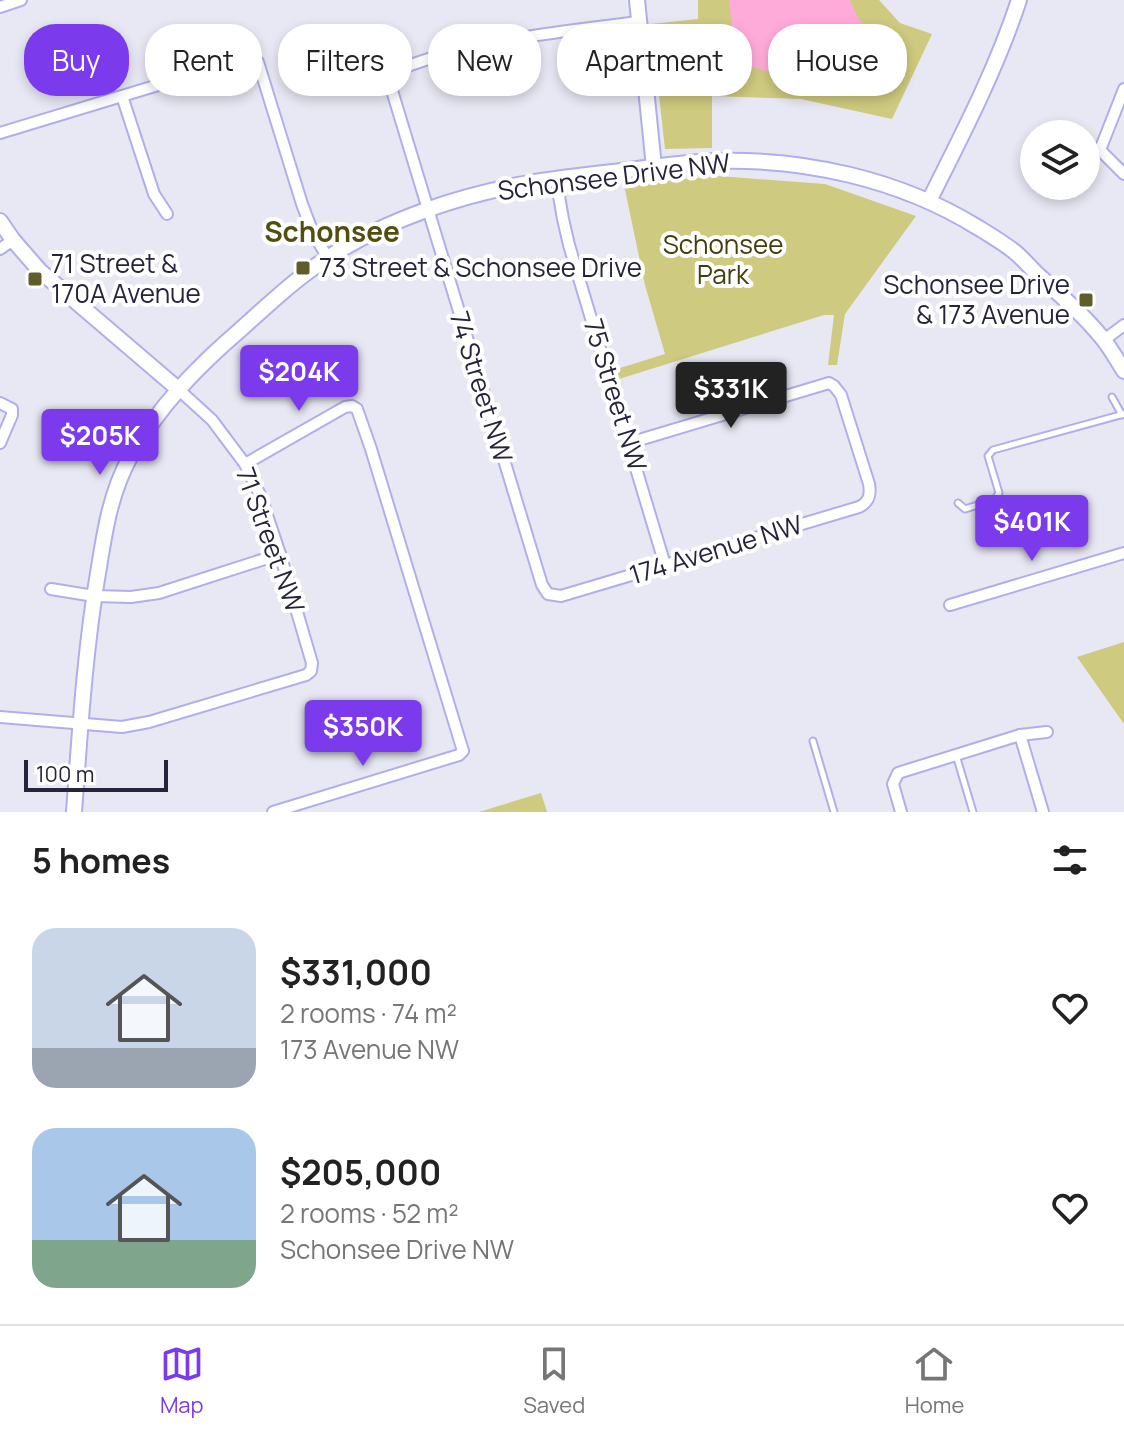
<!DOCTYPE html>
<meta charset="utf-8">
<style>
body{margin:0;font-family:Manrope,sans-serif;background:#f2f2f2;color:#222;height:100vh;display:flex;flex-direction:column;font-size:30px;white-space:nowrap}
*{box-sizing:border-box;margin:0}
p{font-size:26px;color:#767676}
.icon{flex:none;width:44px;height:44px;fill:none;stroke:currentColor;stroke-width:2;stroke-linecap:round;stroke-linejoin:round}
.map{position:relative;height:812px;overflow:hidden}
.sheet{display:flex;flex-direction:column;background:#fff;flex:1}
.sheet>*{flex:none}
.top-card{position:absolute;left:24px;top:24px;width:1076px;height:72px;display:flex;gap:16px}
.tools{position:absolute;left:1020px;top:120px;display:grid;gap:16px}
.tools a{display:grid;place-items:center;width:80px;height:80px;border-radius:50%;background:#fff;box-shadow:0 4px 12px #0003;font-size:40px}
.scale{position:absolute;left:24px;bottom:20px;width:144px;box-sizing:border-box;padding-left:8px;border:4px solid #26243c;border-top:0;font-size:22px;line-height:28px;white-space:nowrap;color:#26243c;-webkit-text-stroke:6px #fff;paint-order:stroke}
.price{position:absolute;translate:-50% -68px;padding:0 18px;border-radius:8px;background:#7c3aed;color:#fff;font-size:26px;line-height:52px;filter:drop-shadow(0 2px 4px #0008)}
.price::after{content:'';position:absolute;left:50%;top:48px;width:24px;height:18px;margin-left:-12px;background:inherit;clip-path:polygon(0 0,100% 0,50% 100%)}
.price.on{background:#222;color:#fff}
ul{padding:0;list-style:none}
li{display:flex;align-items:center;gap:24px;height:200px;padding:0 32px}
li span{display:grid;place-items:center;flex:none;width:224px;height:160px;border-radius:24px;color:#555}
li>.icon{margin-inline-start:auto}
span .icon{width:96px;height:96px;fill:#fffc;stroke-width:1}
li b{font-size:34px}
h2{display:flex;justify-content:space-between;align-items:center;height:96px;padding:0 32px;font-size:34px}
.tag{padding:0 28px;border-radius:32px;background:#fff;box-shadow:0 4px 12px #0003;font-size:28px;line-height:72px}
.tag.on{background:#7c3aed;color:#fff}
.tabs{display:flex;justify-content:space-around;align-items:center;height:112px;border-top:2px solid #e0e0e0;background:#fff;font-size:22px;color:#767676}
.tabs a{display:grid;justify-items:center;gap:4px}
.tabs .on{color:#7c3aed}
.map>svg:first-child{display:block}
.green{fill:#ceca7f}
.water{fill:#ffabd9}
.lines{fill:none;stroke-linecap:round;stroke-linejoin:round}
.lane-casing{stroke:#b0aeeb;stroke-width:9}
.street-casing{stroke:#b0aeeb;stroke-width:14}
.secondary-casing{stroke:#b0aeeb;stroke-width:18}
.lane{stroke:#fff;stroke-width:5}
.street{stroke:#fff;stroke-width:10}
.secondary{stroke:#fff;stroke-width:14}
.poi-dot{fill:#5f5d29;stroke:#fff;stroke-width:3}
.labels{text-anchor:middle;stroke-width:8;stroke-linejoin:round;paint-order:stroke}
.street-label{font-size:26px;fill:#26243c;stroke:#fff}
.park-label{font-size:26px;fill:#413e0c;stroke:#fff}
.poi-label{font-size:26px;fill:#26243c;stroke:#fff;text-anchor:start}
.neighbourhood-label{font-size:28px;font-weight:bold;fill:#524e10;stroke:#fff}
</style>
<div class="map">
<svg width="1124" height="812" viewBox="0 0 1124 812">
<rect width="100%" height="100%" fill="#e8e8f4"/>
<g class="green">
<path d="M698,0H879L900,23L932,34L892,119L801,99L712,96V148L665,149L651,24L698,19Z"/>
<path d="M718,176L825,184L916,216L845,314L837,365H828L834,315H824L619,379L617,369L665,354L645,285L624,185Z"/>
<path d="M1124,642V724L1077,657Z"/>
<path d="M541,793L547,812H479Z"/>
</g>
<path class="water" d="M729,0H850L857,16L880,45L878,73L854,83L815,76L781,75L742,64L735,52Z"/>
<g class="lines">
<defs>
<g id="lane">
<path d="M1112,397L1122,415"/>
<path d="M958,503L965,509L994,500L999,493L988,456L993,450L1124,414"/>
<path d="M813,741L834,812"/>
<path d="M956,755L973,812"/>
</g>
<g id="street">
<path d="M0,7L21,0"/>
<path d="M509,40L513,61"/>
<path d="M1124,89L1100,150L1124,174"/>
<path d="M122,96L154,194L167,214"/>
<path d="M0,133L234,62L249,59L258,62L302,204L313,233L328,258"/>
<path d="M556,179L563,219L569,245L665,565"/>
<path d="M0,249L13,240"/>
<path d="M1104,340L1124,325"/>
<path d="M0,403L12,409V415L0,443"/>
<path d="M629,443L829,383L834,386L841,395L869,484C871,495 869,502 859,507L561,596L548,594L542,585L390,84L391,77L400,69C475,40 558,32 638,22"/>
<path d="M245,464L345,407L352,406L357,409L371,449L463,751L459,755L273,812"/>
<path d="M51,589L94,596L131,597L159,593L280,554"/>
<path d="M950,605L1124,553"/>
<path d="M0,717L122,727L149,722L306,675L311,671L312,663L280,554L261,497L245,464L212,420L178,389"/>
<path d="M1020,735L1043,812"/>
<path d="M901,812L893,784L898,773L1020,735L1047,732"/>
</g>
<g id="secondary">
<path d="M637,0L654,167"/>
<path d="M929,201C962,135 996,70 1019,0"/>
<path d="M0,221L13,240L40,271L178,389"/>
<path d="M74,812C80,730 85,648 99,567C105,529 111,492 130,457C159,406 196,368 240,330C268,305 296,278 329,257C388,219 461,195 529,183C557,178 585,175 613,172C646,168 679,163 713,161C804,158 899,179 977,227C990,235 1004,243 1016,253C1023,259 1030,267 1037,274C1060,295 1084,315 1103,339C1111,349 1117,360 1124,371"/>
</g>
</defs>
<use href="#lane" class="lane-casing"/>
<use href="#street" class="street-casing"/>
<use href="#secondary" class="secondary-casing"/>
<use href="#lane" class="lane"/>
<use href="#street" class="street"/>
<use href="#secondary" class="secondary"/>
</g>
<g class="poi-dot">
<rect x="295" y="260" width="16" height="16" rx="4"/>
<rect x="27" y="271" width="16" height="16" rx="4"/>
<rect x="1078" y="292" width="16" height="16" rx="4"/>
</g>
<g class="labels">
<g class="street-label">
<text transform="translate(614 177) rotate(-7)" y="9">Schonsee Drive NW</text>
<text transform="translate(481 387) rotate(73)" y="9">74 Street NW</text>
<text transform="translate(615 395) rotate(73)" y="9">75 Street NW</text>
<text transform="translate(270 540) rotate(70)" y="9">71 Street NW</text>
<text transform="translate(716 550) rotate(-17)" y="9">174 Avenue NW</text>
</g>
<g class="park-label">
<text x="723" y="254">Schonsee<tspan x="723" dy="30">Park</tspan></text>
</g>
<g class="poi-label">
<text x="51" y="273">71 Street &amp;<tspan x="51" dy="30">170A Avenue</tspan></text>
<text x="319" y="277">73 Street &amp; Schonsee Drive</text>
<text x="1070" y="294" text-anchor="end">Schonsee Drive<tspan x="1070" dy="30">&amp; 173 Avenue</tspan></text>
</g>
<g class="neighbourhood-label">
<text x="332" y="242">Schonsee</text>
</g>
</g>
</svg>
<div class="tools">
<a><svg class="icon" aria-label="layers" viewBox="0 0 24 24"><path d="M12 4l9 5-9 5-9-5zM3 14l9 5 9-5"/></svg></a>
</div>
<div class="scale">100 m</div>
<b class="price" style="left:299px;top:413px">$204K</b>
<b class="price on" style="left:731px;top:430px">$331K</b>
<b class="price" style="left:100px;top:477px">$205K</b>
<b class="price" style="left:1032px;top:563px">$401K</b>
<b class="price" style="left:363px;top:768px">$350K</b>
<div class="top-card">
<a class="tag on">Buy</a>
<a class="tag">Rent</a>
<a class="tag">Filters</a>
<a class="tag">New</a>
<a class="tag">Apartment</a>
<a class="tag">House</a>
</div>
</div>
<section class="sheet">
<h2>5 homes<svg class="icon" aria-label="filters" viewBox="0 0 24 24"><path d="M4 7h16M4 17h16"/><circle cx="9" cy="7" r="2"/><circle cx="15" cy="17" r="2"/></svg></h2>
<ul>
<li><span style="background:linear-gradient(#c9d6e8 75%,#9aa5b1 0)"><svg class="icon" aria-label="home" viewBox="0 0 24 24"><path d="M3 11l9-7 9 7M6 9v11h12V9"/></svg></span><div><b>$331,000</b><p>2 rooms · 74 m²</p><p>173 Avenue NW</p></div><svg class="icon" aria-label="heart" viewBox="0 0 24 24"><path d="M12 20l-8-8c-3-5 5-10 8-4 3-6 11-1 8 4z"/></svg></li>
<li><span style="background:linear-gradient(#a9c7e8 70%,#7fa58c 0)"><svg class="icon" aria-label="home" viewBox="0 0 24 24"><path d="M3 11l9-7 9 7M6 9v11h12V9"/></svg></span><div><b>$205,000</b><p>2 rooms · 52 m²</p><p>Schonsee Drive NW</p></div><svg class="icon" aria-label="heart" viewBox="0 0 24 24"><path d="M12 20l-8-8c-3-5 5-10 8-4 3-6 11-1 8 4z"/></svg></li>
</ul>
</section>
<nav class="tabs">
<a class="on"><svg class="icon" aria-label="map" viewBox="0 0 24 24"><path d="M3 6l6-2 6 2 6-2v14l-6 2-6-2-6 2zM9 4v14M15 6v14"/></svg>Map</a>
<a><svg class="icon" aria-label="saved" viewBox="0 0 24 24"><path d="M7 4h10v16l-5-4-5 4z"/></svg>Saved</a>
<a><svg class="icon" aria-label="home" viewBox="0 0 24 24"><path d="M3 11l9-7 9 7M6 9v11h12V9"/></svg>Home</a>
</nav>
